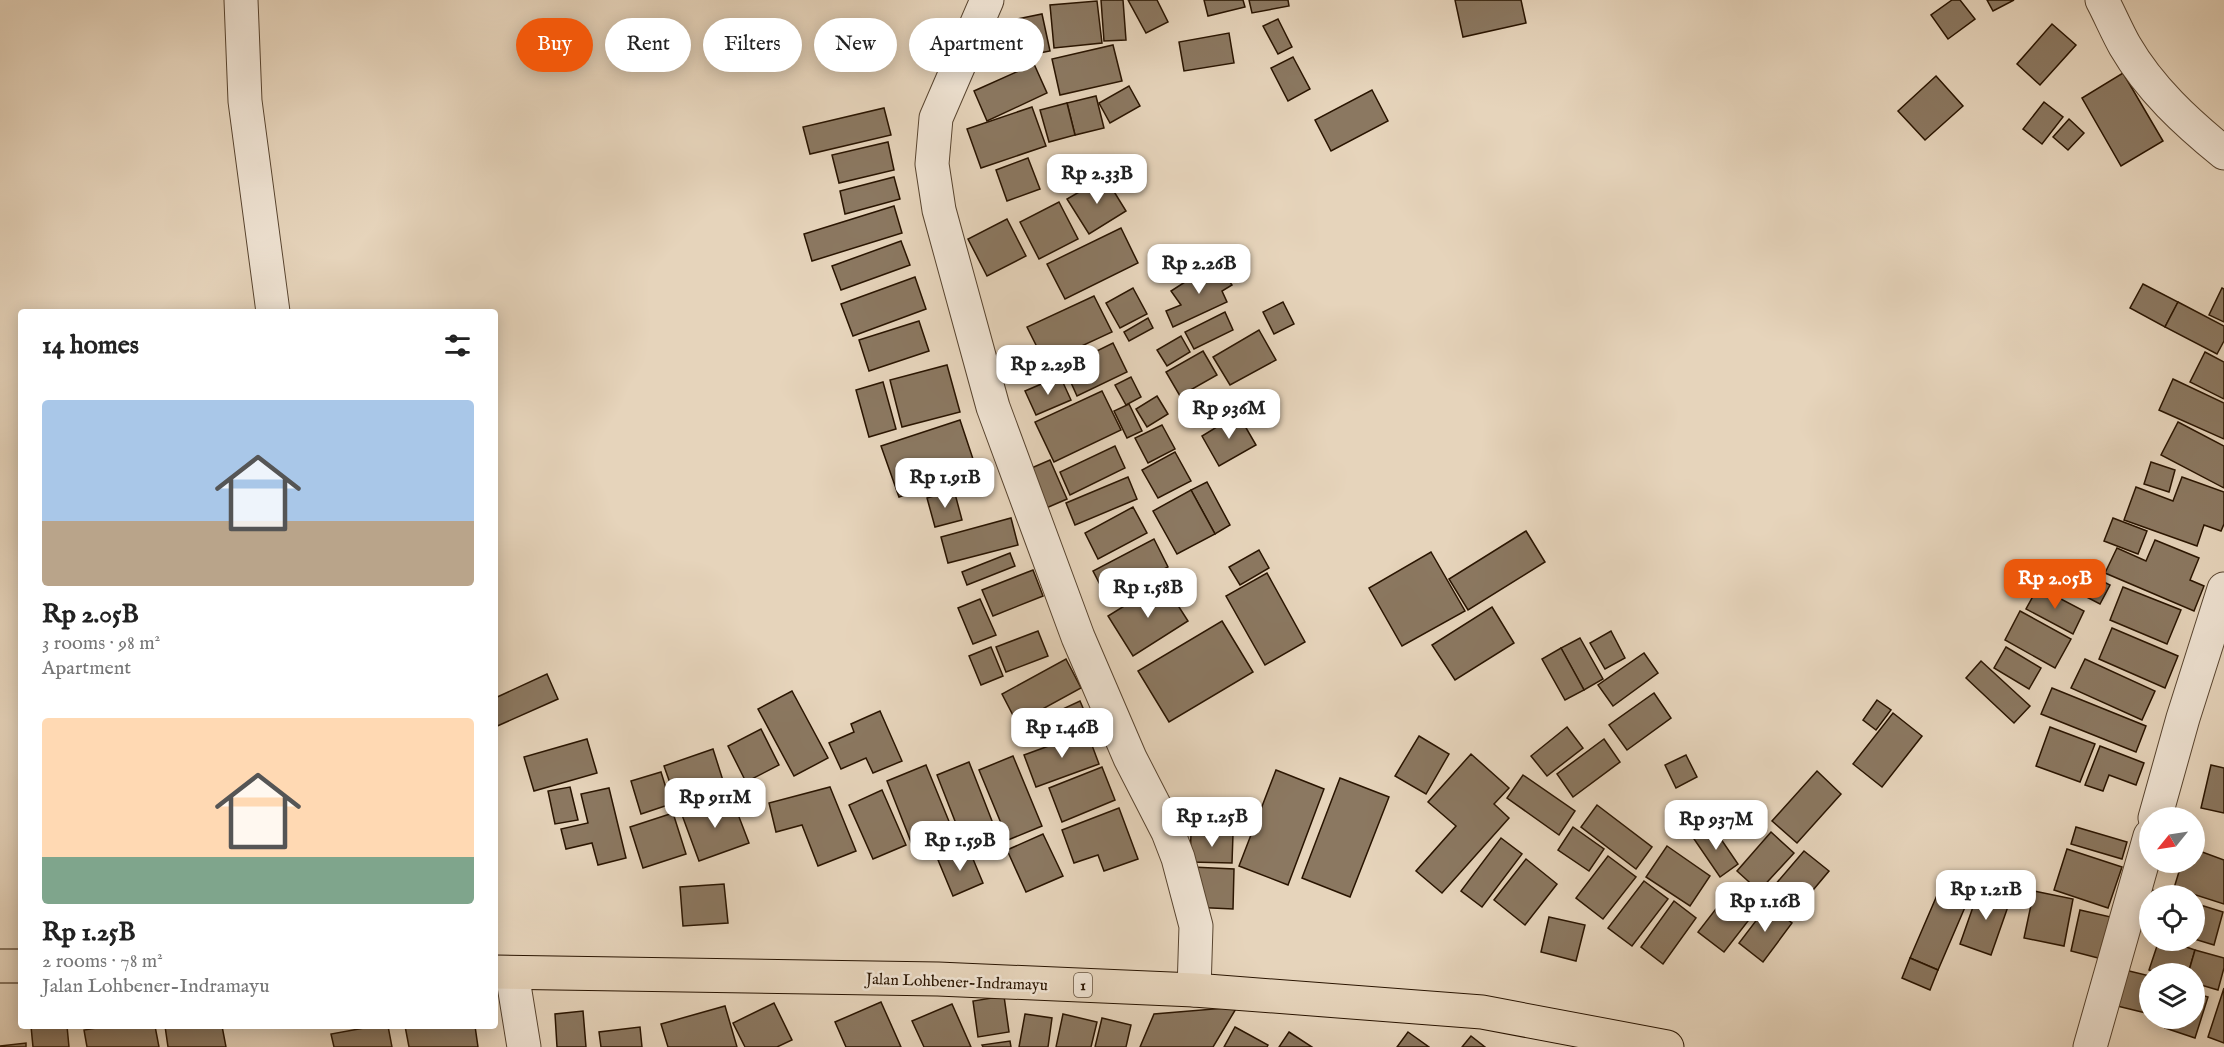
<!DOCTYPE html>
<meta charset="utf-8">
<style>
body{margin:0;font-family:"IM FELL English",serif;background:#f6f6f6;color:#222;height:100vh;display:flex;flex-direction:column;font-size:22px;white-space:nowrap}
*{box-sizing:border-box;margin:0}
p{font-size:20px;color:#767676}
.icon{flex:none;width:33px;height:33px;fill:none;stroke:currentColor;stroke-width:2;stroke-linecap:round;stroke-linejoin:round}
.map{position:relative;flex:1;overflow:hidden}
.side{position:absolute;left:18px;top:309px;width:480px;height:720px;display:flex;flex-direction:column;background:#fff;border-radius:6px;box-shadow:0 3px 15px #0003}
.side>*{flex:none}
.guide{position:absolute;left:516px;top:18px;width:570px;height:54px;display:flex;gap:12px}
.needle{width:39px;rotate:240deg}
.fabs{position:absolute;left:2139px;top:807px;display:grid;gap:12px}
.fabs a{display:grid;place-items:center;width:66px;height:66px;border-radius:50%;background:#fff;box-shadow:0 3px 15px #0003;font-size:30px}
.price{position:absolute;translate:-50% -51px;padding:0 14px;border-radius:12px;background:#fff;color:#222;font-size:20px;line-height:39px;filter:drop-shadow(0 2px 3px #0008)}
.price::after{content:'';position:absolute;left:50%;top:36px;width:18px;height:14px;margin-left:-9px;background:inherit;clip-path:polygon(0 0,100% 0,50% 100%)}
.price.selected{background:#ea580c;color:#fff}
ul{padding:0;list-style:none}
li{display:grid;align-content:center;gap:12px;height:318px;padding:0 24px}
li span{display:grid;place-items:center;height:186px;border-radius:6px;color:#555}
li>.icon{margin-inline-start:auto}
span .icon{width:108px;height:108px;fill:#fffc;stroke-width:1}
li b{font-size:26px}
h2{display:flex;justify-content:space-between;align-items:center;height:72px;padding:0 24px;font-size:26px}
.chip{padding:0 21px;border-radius:27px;background:#fff;box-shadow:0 3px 15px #0003;font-size:21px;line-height:54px}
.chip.selected{background:#ea580c;color:#fff}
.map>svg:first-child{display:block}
.building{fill:#8b7861;stroke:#291400;stroke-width:1.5}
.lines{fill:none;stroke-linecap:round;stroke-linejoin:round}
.minor-casing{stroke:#58442f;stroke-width:35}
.highway-casing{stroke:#291400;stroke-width:35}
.minor{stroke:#efe3d3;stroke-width:33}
.highway{stroke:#e6d4bb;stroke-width:33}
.labels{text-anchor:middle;stroke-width:5;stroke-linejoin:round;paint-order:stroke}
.shield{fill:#efe3d3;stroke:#64523f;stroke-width:1.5}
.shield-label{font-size:15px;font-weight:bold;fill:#291400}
.street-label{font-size:16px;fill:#291400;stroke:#efe3d3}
</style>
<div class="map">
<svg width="2224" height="1047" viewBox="0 0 2224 1047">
<rect width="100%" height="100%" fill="#e6d4bb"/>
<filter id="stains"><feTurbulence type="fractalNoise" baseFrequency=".00333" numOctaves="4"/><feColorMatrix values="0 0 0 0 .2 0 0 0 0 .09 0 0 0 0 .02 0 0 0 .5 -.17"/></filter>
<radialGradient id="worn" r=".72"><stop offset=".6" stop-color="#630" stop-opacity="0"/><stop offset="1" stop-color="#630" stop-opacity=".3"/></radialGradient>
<g class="building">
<path d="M1101,0H1123L1126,40L1104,41Z"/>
<path d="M1128,0H1157L1168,22L1146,33Z"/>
<path d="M1204,0H1243L1245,7L1208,16Z"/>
<path d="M1249,0H1288L1289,6L1252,13Z"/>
<path d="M1455,0H1521L1526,23L1463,37Z"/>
<path d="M1952,0H1960L1975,19L1948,39L1931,15Z"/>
<path d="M1987,0H2014L1993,11Z"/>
<path d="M1097,1L1102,43L1054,48L1050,5Z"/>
<path d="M1042,14L1050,51L1004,60L997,23Z"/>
<path d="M1278,19L1292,47L1278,54L1263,26Z"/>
<path d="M2052,24L2076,45L2040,85L2017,64Z"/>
<path d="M1229,33L1234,63L1184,71L1179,42Z"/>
<path d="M1113,45L1122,81L1060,95L1052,59Z"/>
<path d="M1293,57L1310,89L1288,101L1271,68Z"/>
<path d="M1034,64L1047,93L987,121L974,91Z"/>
<path d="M2123,73L2163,141L2121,166L2082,98Z"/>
<path d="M1936,76L1963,106L1925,140L1898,111Z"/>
<path d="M1129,86L1140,106L1110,123L1099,103Z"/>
<path d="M1372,90L1388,121L1331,151L1315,120Z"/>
<path d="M1096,96L1104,128L1075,135L1067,103Z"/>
<path d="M2044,102L2063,117L2042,144L2023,129Z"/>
<path d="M1067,103L1075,135L1049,142L1040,110Z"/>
<path d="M1032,107L1046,146L981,168L967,129Z"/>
<path d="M884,108L891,135L810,154L803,127Z"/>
<path d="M2069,119L2084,133L2068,150L2053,137Z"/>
<path d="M888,142L894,170L839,183L832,155Z"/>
<path d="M1028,158L1040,189L1007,201L996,170Z"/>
<path d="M894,177L900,199L845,214L840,191Z"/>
<path d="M1105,177L1126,211L1089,234L1067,199Z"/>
<path d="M1059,202L1078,239L1039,259L1020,222Z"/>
<path d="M894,206L902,233L812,261L804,234Z"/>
<path d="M1007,219L1026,256L987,276L968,239Z"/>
<path d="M1121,228L1138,263L1065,299L1047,264Z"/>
<path d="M901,241L910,265L841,290L832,266Z"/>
<path d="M1216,262L1232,285L1222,291L1227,302L1173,327L1166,311L1181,305L1171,291Z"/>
<path d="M915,277L926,309L853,336L841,304Z"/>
<path d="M2143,284L2178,302L2165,327L2130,308Z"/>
<path d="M1133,288L1147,314L1120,328L1106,303Z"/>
<path d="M2222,288L2224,289V322L2209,315Z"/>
<path d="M1094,296L1112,332L1045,363L1027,327Z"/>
<path d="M1283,302L1294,324L1274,334L1263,312Z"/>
<path d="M2178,302L2224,326V341L2217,354L2165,327Z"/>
<path d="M1225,312L1233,330L1194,349L1185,332Z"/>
<path d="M1148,318L1153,328L1129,341L1124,332Z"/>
<path d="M919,321L929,351L869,371L859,340Z"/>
<path d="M1259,330L1276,360L1230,385L1213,357Z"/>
<path d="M1181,336L1190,352L1167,366L1157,350Z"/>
<path d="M1113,343L1127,372L1077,396L1064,367Z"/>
<path d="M1203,351L1217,375L1180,396L1166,372Z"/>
<path d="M2205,352L2224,362V399L2190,382Z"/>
<path d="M947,365L960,412L902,427L890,380Z"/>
<path d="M1060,376L1071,400L1036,415L1025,391Z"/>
<path d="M1131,377L1141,397L1126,405L1115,385Z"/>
<path d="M2173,379L2224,403V439L2159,410Z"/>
<path d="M883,382L896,429L869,437L856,390Z"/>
<path d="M1102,391L1121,430L1054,462L1035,422Z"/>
<path d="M1157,396L1168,414L1147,427L1136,409Z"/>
<path d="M1129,404L1142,431L1127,438L1114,411Z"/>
<path d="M1238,414L1256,445L1219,466L1202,436Z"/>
<path d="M960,420L977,471L899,497L881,446Z"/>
<path d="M2178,422L2224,446V488L2161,455Z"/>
<path d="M1162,425L1175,449L1148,463L1135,438Z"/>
<path d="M1115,446L1125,468L1070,495L1060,472Z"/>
<path d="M1175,452L1191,481L1158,498L1142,470Z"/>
<path d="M1050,460L1067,499L1044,509L1027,470Z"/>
<path d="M2151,462L2175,470L2169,492L2144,484Z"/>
<path d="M1128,477L1137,499L1075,525L1066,503Z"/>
<path d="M2182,477L2224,492V524L2221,531L2204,525L2197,546L2124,520L2136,487L2173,501Z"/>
<path d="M1207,482L1230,525L1215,534L1191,490Z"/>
<path d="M954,490L962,520L935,527L927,498Z"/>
<path d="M1191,490L1215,534L1177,554L1153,511Z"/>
<path d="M1133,507L1147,533L1098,559L1085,533Z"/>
<path d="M1011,518L1018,545L948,563L941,537Z"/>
<path d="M2113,518L2147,531L2138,554L2104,541Z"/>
<path d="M1526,531L1545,562L1468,610L1449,579Z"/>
<path d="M1154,539L1168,567L1107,598L1093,571Z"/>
<path d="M2155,540L2199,558L2190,580L2204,586L2194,611L2105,573L2117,548L2146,561Z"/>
<path d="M1259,550L1269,568L1240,585L1229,567Z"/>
<path d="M1431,552L1465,611L1402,646L1369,588Z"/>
<path d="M1010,553L1015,566L967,585L962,572Z"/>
<path d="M2079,569L2110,585L2100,604L2069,588Z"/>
<path d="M1033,570L1043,596L993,616L982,590Z"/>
<path d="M1267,573L1305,642L1265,665L1226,596Z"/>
<path d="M1163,582L1188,621L1133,656L1108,616Z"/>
<path d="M2038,587L2084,611L2073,634L2026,609Z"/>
<path d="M2123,587L2181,610L2167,644L2110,620Z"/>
<path d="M980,599L996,635L973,644L958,608Z"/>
<path d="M1492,607L1514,643L1455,680L1432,645Z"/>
<path d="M2020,611L2071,639L2055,668L2005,640Z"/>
<path d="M1222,621L1253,672L1169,722L1138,671Z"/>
<path d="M2112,628L2178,656L2165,688L2099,659Z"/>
<path d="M1038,631L1048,656L1006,672L996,647Z"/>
<path d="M1611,631L1625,658L1605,669L1590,643Z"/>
<path d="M1580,638L1603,679L1584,690L1561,648Z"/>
<path d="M991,647L1003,676L981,685L969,656Z"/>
<path d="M2006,647L2041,668L2029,689L1994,668Z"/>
<path d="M1561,648L1584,690L1565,700L1542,659Z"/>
<path d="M1644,653L1658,673L1613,706L1598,685Z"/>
<path d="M1066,659L1081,688L1017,723L1002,694Z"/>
<path d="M2085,659L2155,691L2142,720L2071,688Z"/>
<path d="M1981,661L2030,706L2014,723L1966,678Z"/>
<path d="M547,674L558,699L495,727V698Z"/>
<path d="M2052,688L2146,726L2136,752L2041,714Z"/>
<path d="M792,691L828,758L794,776L758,709Z"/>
<path d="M1654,693L1671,718L1627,750L1609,725Z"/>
<path d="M1877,700L1891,710L1876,730L1863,720Z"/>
<path d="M1080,701L1089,722L1049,741L1039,720Z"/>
<path d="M880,711L902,761L873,773L866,758L841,769L829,743L854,732L851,724Z"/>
<path d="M1893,713L1922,736L1882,787L1853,764Z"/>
<path d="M1567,727L1583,748L1547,776L1531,756Z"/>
<path d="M2050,727L2095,744L2080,782L2036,766Z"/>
<path d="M761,729L779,765L746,782L728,746Z"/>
<path d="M1087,732L1099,764L1036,787L1024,755Z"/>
<path d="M1419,736L1449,754L1426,794L1395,776Z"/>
<path d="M587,739L597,773L534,791L524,757Z"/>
<path d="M1604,739L1620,762L1573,797L1557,774Z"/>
<path d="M2100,746L2144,763L2136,785L2109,775L2103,791L2085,785Z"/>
<path d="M713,749L726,790L678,806L664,766Z"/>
<path d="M1471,754L1509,788L1494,804L1509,818L1442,893L1416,871L1456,826L1428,802Z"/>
<path d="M1686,755L1697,777L1676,788L1665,765Z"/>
<path d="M1013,756L1042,826L1008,840L979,770Z"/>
<path d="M969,762L994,826L962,839L937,775Z"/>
<path d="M926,765L957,841L917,857L887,781Z"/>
<path d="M2211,765L2224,768V813L2201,808Z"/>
<path d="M1102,767L1115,800L1062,822L1049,788Z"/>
<path d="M1276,770L1324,789L1288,885L1239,866Z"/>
<path d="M1817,771L1841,794L1797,843L1772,821Z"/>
<path d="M661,772L671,804L641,814L631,781Z"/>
<path d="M1523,775L1575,811L1559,835L1507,798Z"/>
<path d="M1340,778L1389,797L1350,897L1302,878Z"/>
<path d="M570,787L578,820L555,824L548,791Z"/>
<path d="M830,787L856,851L818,866L802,825L776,832L769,803Z"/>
<path d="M609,788L626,858L598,865L592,843L566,849L561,829L588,823L581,794Z"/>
<path d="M882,790L906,845L873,859L849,805Z"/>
<path d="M731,796L749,843L699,861L682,815Z"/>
<path d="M1597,805L1652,847L1636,869L1581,827Z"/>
<path d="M1119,808L1138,859L1104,871L1098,855L1074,863L1062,830Z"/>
<path d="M673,813L686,854L643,868L630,827Z"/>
<path d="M1712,826L1738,864L1720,877L1694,839Z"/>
<path d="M1573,827L1604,849L1589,871L1558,850Z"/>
<path d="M2076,827L2127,842L2122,859L2071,844Z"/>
<path d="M1771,832L1794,853L1759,891L1737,871Z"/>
<path d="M1191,833L1233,834L1232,863L1190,862Z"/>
<path d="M1043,834L1063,876L1026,892L1007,850Z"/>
<path d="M1501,838L1522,854L1482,907L1461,891Z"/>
<path d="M1667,846L1710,876L1690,906L1646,877Z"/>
<path d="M968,847L983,883L953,896L938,860Z"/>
<path d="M2067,849L2122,867L2108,908L2054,890Z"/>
<path d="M2194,849L2224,860V904L2174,888L2182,862H2194Z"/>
<path d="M1804,851L1829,871L1793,914L1768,893Z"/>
<path d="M1608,856L1636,877L1603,919L1576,898Z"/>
<path d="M1526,859L1557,884L1525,925L1494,900Z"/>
<path d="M1192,867L1234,869L1233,909L1191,907Z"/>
<path d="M1947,872L1975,884L1938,970L1910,958Z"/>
<path d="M1644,881L1668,899L1632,946L1608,928Z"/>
<path d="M1736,883L1762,903L1724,952L1698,932Z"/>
<path d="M724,884L728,923L683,926L680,887Z"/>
<path d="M1980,887L2011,898L1991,955L1960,944Z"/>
<path d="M2146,888L2170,896H2150V926L2136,922Z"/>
<path d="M2034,891L2073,899L2064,946L2024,938Z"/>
<path d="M1674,901L1696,918L1663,964L1641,947Z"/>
<path d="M2194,903L2223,912L2214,945L2194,939Z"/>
<path d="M1768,905L1792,923L1763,962L1739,943Z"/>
<path d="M2080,910L2115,918L2106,960L2071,951Z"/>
<path d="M1549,917L1585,925L1576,961L1541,952Z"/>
<path d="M2159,940H2166L2195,950L2188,974H2162L2149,970Z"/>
<path d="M2195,950L2224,958V968L2218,990L2194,983V974H2188Z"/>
<path d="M1910,958L1938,970L1930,990L1902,978Z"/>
<path d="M2125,970L2150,976V1014L2117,1006Z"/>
<path d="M2224,988V1043L2208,1037Z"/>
<path d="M2194,993L2208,997L2195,1038L2165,1028L2168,1018H2194Z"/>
<path d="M1004,996L1009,1032L978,1037L973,1001Z"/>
<path d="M881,1002L901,1047H846L835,1022Z"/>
<path d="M774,1003L792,1040L777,1047H745L733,1023Z"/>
<path d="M952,1004L971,1047H924L912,1021Z"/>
<path d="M725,1006L737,1047H668L661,1024Z"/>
<path d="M1237,1007L1213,1047H1140L1154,1014Z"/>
<path d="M583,1011L586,1047H557L555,1014Z"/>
<path d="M1025,1014L1052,1018L1048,1047H1019Z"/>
<path d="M1063,1014L1097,1022L1091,1047H1056Z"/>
<path d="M1102,1018L1131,1025L1126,1047H1095Z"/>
<path d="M31,1026H67L69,1047H33Z"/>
<path d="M109,1026H155L159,1047H87L84,1030Z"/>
<path d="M165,1026H222L226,1047H168Z"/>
<path d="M375,1026H388L392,1047H334L331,1034Z"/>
<path d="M405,1026H475L478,1047H409Z"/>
<path d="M640,1027L642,1047H601L599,1032Z"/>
<path d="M1235,1027L1268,1045L1267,1047H1224Z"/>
<path d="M1289,1032L1312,1047H1279Z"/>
<path d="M1408,1032L1429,1047H1397Z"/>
<path d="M1471,1036L1485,1047H1462Z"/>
<path d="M1010,1041L1011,1047H983L982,1045Z"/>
<path d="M26,1043V1047H0V1046Z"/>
</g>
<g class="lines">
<defs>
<g id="minor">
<path d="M241,0L245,101L273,312"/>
<path d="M987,0L936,118L932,164L939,210L993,407L1078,637L1130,758L1168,832L1178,858L1196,926L1194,990"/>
<path d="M2102,0C2110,15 2117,32 2125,46C2150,89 2186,122 2224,153"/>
<path d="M2155,818L2183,718L2224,589"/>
<path d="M512,973L524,1047"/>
<path d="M2090,1047L2150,836"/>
</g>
<g id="highway">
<path d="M0,966H21"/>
<path d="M495,972L938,979L1194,990L1482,1012L1667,1047"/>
</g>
</defs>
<use href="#minor" class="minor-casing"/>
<use href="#highway" class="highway-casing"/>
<use href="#minor" class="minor"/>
<use href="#highway" class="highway"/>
</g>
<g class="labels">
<rect class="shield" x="1074" y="973" width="18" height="24" rx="4.5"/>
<g class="shield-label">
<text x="1083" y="990">1</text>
</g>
<g class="street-label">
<text transform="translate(957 981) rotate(2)" y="6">Jalan Lohbener-Indramayu</text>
</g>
</g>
<rect width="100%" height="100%" filter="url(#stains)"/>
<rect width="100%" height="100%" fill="url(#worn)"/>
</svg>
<div class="fabs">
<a><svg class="needle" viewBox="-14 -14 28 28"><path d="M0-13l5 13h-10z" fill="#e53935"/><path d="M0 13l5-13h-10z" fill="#767676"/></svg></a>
<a><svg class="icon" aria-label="locate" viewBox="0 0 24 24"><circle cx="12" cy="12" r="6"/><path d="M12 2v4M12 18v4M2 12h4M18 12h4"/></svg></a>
<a><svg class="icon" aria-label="layers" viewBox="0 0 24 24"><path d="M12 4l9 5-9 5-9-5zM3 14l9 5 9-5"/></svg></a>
</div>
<b class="price" style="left:1097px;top:205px">Rp 2.33B</b>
<b class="price" style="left:1199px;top:295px">Rp 2.26B</b>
<b class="price" style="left:1048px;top:396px">Rp 2.29B</b>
<b class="price" style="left:1229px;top:440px">Rp 936M</b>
<b class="price" style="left:945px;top:509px">Rp 1.91B</b>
<b class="price selected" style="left:2055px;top:610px">Rp 2.05B</b>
<b class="price" style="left:1148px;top:619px">Rp 1.58B</b>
<b class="price" style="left:1062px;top:759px">Rp 1.46B</b>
<b class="price" style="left:715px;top:829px">Rp 911M</b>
<b class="price" style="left:1212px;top:848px">Rp 1.25B</b>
<b class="price" style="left:1716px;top:851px">Rp 937M</b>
<b class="price" style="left:960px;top:872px">Rp 1.59B</b>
<b class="price" style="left:1986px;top:921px">Rp 1.21B</b>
<b class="price" style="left:1765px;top:933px">Rp 1.16B</b>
<div class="guide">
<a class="chip selected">Buy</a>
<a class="chip">Rent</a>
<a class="chip">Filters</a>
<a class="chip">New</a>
<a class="chip">Apartment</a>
</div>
<section class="side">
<h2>14 homes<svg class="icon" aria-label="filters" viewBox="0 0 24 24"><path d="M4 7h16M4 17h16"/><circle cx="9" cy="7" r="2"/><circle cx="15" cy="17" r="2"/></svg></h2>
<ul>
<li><span style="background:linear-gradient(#a9c7e8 65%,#b9a48a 0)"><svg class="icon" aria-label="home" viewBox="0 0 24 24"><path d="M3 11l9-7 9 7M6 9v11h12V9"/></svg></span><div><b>Rp 2.05B</b><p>3 rooms · 98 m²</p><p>Apartment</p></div></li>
<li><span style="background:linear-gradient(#ffd9b3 75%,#7fa58c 0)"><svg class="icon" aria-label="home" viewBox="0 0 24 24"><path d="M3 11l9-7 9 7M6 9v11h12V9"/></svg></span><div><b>Rp 1.25B</b><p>2 rooms · 78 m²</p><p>Jalan Lohbener-Indramayu</p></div></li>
</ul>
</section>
</div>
